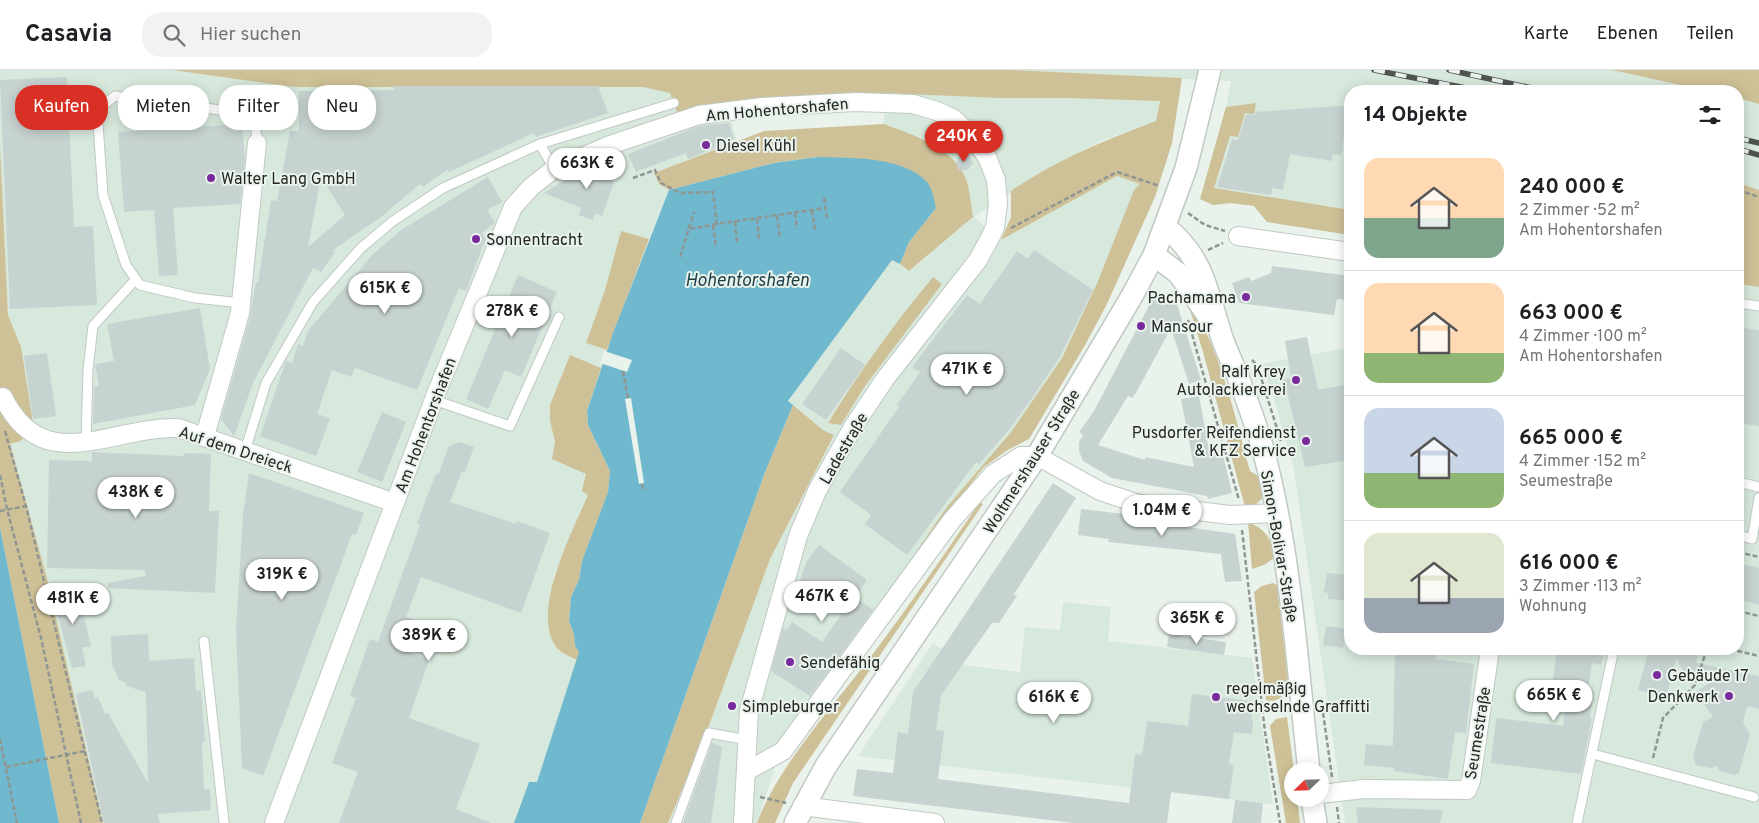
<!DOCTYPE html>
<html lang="de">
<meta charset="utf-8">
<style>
body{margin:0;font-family:Overpass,sans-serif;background:#f2f2f2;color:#202124;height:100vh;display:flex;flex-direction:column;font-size:19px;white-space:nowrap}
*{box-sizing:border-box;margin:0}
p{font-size:16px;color:#757577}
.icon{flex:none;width:28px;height:28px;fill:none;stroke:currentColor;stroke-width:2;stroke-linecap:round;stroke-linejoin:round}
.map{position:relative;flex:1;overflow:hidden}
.side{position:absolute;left:1344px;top:15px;width:400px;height:570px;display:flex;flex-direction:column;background:#fff;border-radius:20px;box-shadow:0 2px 12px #0003}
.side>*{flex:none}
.hud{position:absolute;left:15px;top:15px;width:475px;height:45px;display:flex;gap:10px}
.needle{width:32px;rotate:247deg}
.fabs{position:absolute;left:1284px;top:692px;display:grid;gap:10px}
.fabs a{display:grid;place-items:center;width:45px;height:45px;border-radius:50%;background:#fff;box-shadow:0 2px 12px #0003;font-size:25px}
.price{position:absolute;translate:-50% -42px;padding:0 11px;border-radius:18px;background:#fff;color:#222;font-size:16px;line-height:32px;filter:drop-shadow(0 1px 2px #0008)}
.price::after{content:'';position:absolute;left:50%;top:30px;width:15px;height:11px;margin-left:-8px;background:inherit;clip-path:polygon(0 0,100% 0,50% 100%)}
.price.on{background:#d93025;color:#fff}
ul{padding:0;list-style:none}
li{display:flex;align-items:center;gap:15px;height:125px;padding:0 20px}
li+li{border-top:1px solid #e0e0e0}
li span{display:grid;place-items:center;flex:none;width:140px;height:100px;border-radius:15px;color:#555}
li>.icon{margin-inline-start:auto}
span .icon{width:60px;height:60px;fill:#fffc;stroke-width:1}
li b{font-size:21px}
h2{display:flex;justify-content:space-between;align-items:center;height:60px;padding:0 20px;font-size:21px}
.tag{padding:0 18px;border-radius:20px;background:#fff;box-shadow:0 2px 12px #0003;font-size:18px;line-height:45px}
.tag.on{background:#d93025;color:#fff}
header{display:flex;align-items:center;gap:30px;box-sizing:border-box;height:70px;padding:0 25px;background:#fff;border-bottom:1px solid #e0e0e0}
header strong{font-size:24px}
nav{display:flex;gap:28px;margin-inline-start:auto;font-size:18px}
.search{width:350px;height:45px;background:#f2f2f2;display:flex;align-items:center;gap:12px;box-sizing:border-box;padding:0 18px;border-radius:20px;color:#757577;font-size:19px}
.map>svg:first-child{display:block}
.built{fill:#d7e8dc}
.green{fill:#cec197}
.water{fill:#6fb8ce}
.pier{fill:#e9f3ec}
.building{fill:#c7d3d1;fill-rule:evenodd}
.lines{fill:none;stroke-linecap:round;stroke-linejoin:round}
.service-casing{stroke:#c0c9c3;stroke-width:11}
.minor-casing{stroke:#c0c9c3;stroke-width:20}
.tertiary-casing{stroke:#c0c9c3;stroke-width:24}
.path{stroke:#909692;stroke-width:2.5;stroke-dasharray:5 2.5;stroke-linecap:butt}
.service{stroke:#fff;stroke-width:9}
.minor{stroke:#fff;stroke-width:18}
.tertiary{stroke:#fff;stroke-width:21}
.rail-casing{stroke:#505451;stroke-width:5.5}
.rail{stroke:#e9f3ec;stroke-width:4;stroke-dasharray:11;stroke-linecap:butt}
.poi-dot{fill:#78299b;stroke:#e9f3ec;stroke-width:2}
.labels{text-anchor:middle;stroke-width:4;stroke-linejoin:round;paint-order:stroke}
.street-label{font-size:16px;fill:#242725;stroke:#e9f3ec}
.poi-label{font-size:16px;fill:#242725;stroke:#e9f3ec;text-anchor:start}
.water-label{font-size:18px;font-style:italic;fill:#1c3f49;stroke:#e9f3ec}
</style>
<header>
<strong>Casavia</strong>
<div class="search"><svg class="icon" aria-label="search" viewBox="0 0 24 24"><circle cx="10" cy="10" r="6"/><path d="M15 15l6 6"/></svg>Hier suchen</div>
<nav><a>Karte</a><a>Ebenen</a><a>Teilen</a></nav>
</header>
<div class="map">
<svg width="1759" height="753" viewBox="0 0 1759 753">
<rect width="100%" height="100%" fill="#e9f3ec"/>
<g class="built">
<path d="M0,0H1612L1707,21H1350V165L1267,152L1254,136L1231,133L1213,135L1200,129L1226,37L1231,11L1164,8L1156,51L1101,71L1050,97L974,147L1001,170L1117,106L1140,113L1098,211L1062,288L1011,362L946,438L883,530L787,660L757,753H668L707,661L770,489L834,365L823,360L788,331L892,189L910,201L973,147L924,69L884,54L883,23L726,32L737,71L654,103L659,114L669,120L649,169L621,161L605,220L586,273L607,280L601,298L570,286L550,351L555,373L587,404L588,425L553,507L557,579L577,590L537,712H529L514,753H103L47,508L10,373L21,277L8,245L0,74Z"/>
<path d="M1738,28L1759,34V120L1738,113Z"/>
<path d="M1738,214L1759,217V753H1345L1294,400L1274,329L1261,294L1347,278L1350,257V579H1738Z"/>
<path d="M1063,532L1111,537L1108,571L1252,588L1273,734L858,686L933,573L964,595L1020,602L1025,557L1060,560Z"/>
</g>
<g class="green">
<path d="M173,0H1009L1182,8L1172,73L1155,127L1106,236L1084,277L1029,369L1006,381L983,398L897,510L946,438L1011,362L1062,288L1098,211L1134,120L1140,114L1117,106L1001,170L1011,147V121C1056,90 1105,70 1156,51L1160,31L1069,28H999L884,23L726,32L677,42L670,23L643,17H294Z"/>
<path d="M1612,0H1759V34L1738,28V21H1707Z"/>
<path d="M1256,33L1254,44L1245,43L1238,67L1230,66L1214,118L1350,140V165L1267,152L1254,136L1231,133L1213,135L1200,129L1226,37Z"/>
<path d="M884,54C911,64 955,78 966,109C970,121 971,135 973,147L909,201L900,194L909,172L936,138L818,87L774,93L669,120L659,114L654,103L764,61Z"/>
<path d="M0,74L8,245L21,277L33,353L21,371L10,374L47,508L103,753H59L0,458Z"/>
<path d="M1738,113L1759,120V217L1738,214Z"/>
<path d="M621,161L649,169L607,280L586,273L605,220Z"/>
<path d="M933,207L942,214L865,316L841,355L828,353C860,301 894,254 933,207Z"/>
<path d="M1187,230C1220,275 1235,347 1250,401L1258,406L1263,428L1255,435L1245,437L1203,282Z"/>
<path d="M570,285L601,298L587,341L588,355L610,401L608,422L582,491L579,510L571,527L569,551L574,564L575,576L580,582L577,590C571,587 561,583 557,578C529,542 573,461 588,425L582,421L586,404L552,389L555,372L550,351V335Z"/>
<path d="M793,335L823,360L834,365L770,489L707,661L668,753H640L765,402Z"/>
<path d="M980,432L983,434L793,713L775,753H757C777,698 830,640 866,593C906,541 943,486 980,432Z"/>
<path d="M1248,452C1267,460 1271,468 1274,488L1264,495L1252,499Z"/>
<path d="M1273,513L1277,515L1289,619C1282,627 1277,633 1266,630L1254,522L1262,516Z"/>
<path d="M1287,647L1294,701L1292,729H1297L1300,753H1286L1270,656L1276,649Z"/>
</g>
<g class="water">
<path d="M818,87C850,88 900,86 925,110C932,116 934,129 936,138L909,172L900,194L892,190L788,331L793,335L765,402L640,753H514L529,712H537L579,582L575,576L574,564L569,551L571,527L579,510L582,491L608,422L610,401L588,355L587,341L613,263L669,120L774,93Z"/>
<path d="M0,458L59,753H0Z"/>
</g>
<g class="pier">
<path d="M604,281L632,290L627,302L600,293Z"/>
<path d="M631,328L644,413L639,414L625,329Z"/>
</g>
<g class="building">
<path d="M67,7L74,157L93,156L97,235L10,239L0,10Z"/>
<path d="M394,16H598L608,43L536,67L534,63L449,102L447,100L423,117L420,114L381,147L333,180L335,182L321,202L313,198L253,313L234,366L221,349L249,251L256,212L258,213L271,130L277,131L290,61H299V21L394,20ZM321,107L345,145L308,177Z"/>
<path d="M1338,36H1348L1341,85L1333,84L1332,91L1290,84L1283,120L1272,118L1271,125L1217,117L1232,69L1238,70L1246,44L1255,45V42Z"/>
<path d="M729,53L734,70L688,89L686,83L636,102L628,84L699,56Z"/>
<path d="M242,54L245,89L240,134L173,138L178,205L159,206L154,140L124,142L118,62Z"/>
<path d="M960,86H969L973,93L968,100H959L956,93Z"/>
<path d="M606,91L614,112L602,146L595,143L593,150L579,145L581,138L544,123L573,105Z"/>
<path d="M488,107L502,132L487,140L495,152L482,163L487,172L483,175L466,221L459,218L417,320L355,298L351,307L332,300L317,344L330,348L316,386L260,366L286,291L292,293L298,274L303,276L308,261L372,185L401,160Z"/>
<path d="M1034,180L1093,220L1060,287L1032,328L1008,361L979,394L976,392L907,485L865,454L871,445L840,422L899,337L897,335L920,302L912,297L967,225L980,234L1017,181L1028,189Z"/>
<path d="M1272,196L1350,206V230L1337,229L1334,245L1239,233L1232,213L1249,207L1251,211L1271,203Z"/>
<path d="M518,205L557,222L521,307L505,300L488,339L466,329Z"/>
<path d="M1152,230L1176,231L1201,310L1189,314L1171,258L1136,323L1132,328L1128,326L1098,375L1145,390V387L1194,397L1181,329L1199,326L1209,380L1217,378L1218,382L1222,381L1232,423L1208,429L1207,426L1112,408L1083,391L1079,381V372L1083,365L1079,362L1094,341Z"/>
<path d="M200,238L210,299L195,335L93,354L94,317L99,316L95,294L114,291L107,254Z"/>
<path d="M1738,257L1759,260V356L1738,353Z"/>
<path d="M1307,267L1318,320L1350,314V390L1305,397L1284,309L1291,308L1285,271Z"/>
<path d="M841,278L865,295L826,350L802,334Z"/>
<path d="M47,283L56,346L33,349L24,286Z"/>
<path d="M382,342L406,352L382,412L357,402Z"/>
<path d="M459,372L474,377L465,402L462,401L450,432L516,454L517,451L550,463L521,543L421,507L406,547L415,550L404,581L429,590L409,648L480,674L456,739L491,753H339L358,702L332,693L356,628L350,626L370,569L378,572L420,455L417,454L428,424L436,404L438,405L449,376Z"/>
<path d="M92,382L184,386V383L211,384L209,441H219L215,523L108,518V513L146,506L145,500L47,498L49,390L92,391Z"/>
<path d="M249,403L364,443L356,465L352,464L263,706L242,698L236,561L243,445Z"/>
<path d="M1053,413L1076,428L1014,524L1017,526L999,553H992L941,625L936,660L944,661L938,709L1129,733L1135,684L1142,685L1147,651L1188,656L1192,624L1251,631L1250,639H1253L1251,650H1253L1252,664L1234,662L1229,694L1234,695L1229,729L1171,722L1167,753H1074L853,726L857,699L893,703L898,662L908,664L913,622Z"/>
<path d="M1081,439L1141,446L1140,450L1235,464L1242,511L1225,512L1221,484L1108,472L1109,469L1078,465Z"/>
<path d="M819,475L867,510L855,527L873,540L810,626L771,601L783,558L787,560L792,552L822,572L841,545L798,515L807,491Z"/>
<path d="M1738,493L1759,498V535L1738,529Z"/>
<path d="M1327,503L1350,505V531L1328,529V523L1324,522Z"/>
<path d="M78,519L91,577H82L86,596L72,598L52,524Z"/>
<path d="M1326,556L1346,559L1343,578L1323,575Z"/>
<path d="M148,564L149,591L194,588L196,621L201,620L205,671L202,672L204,719H210L211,740L157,744L160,753H104L76,624L92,620L95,628L98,627L105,644L108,643L148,713L146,622L126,616V613L119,610L112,594L111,566Z"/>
<path d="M1169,564L1226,572L1224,585L1167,577Z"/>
<path d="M1395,579H1438L1436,589L1474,594L1466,663L1455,662L1448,709L1394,701V698L1364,695L1366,674L1393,676Z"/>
<path d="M1557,579H1605L1601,595L1592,593L1588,620L1593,621L1590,648H1592L1581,704L1491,693L1496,648L1563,656L1567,622L1552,620Z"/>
<path d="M1649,579H1699L1696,593L1759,606V639L1747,636L1743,652L1750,664L1739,703L1734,705L1720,701L1717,696L1710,698L1696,695L1693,687L1703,652L1713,647L1696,621L1710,613L1687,606L1676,589L1666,628L1638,620Z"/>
<path d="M712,673L722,677L711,753H683Z"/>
<path d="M1235,730L1263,733L1261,753H1232Z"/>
<path d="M1356,737L1443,740L1440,753H1358Z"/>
</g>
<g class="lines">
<defs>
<g id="service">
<path d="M540,74L554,99"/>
<path d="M242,233L195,228L140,215L126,195L103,125L97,40L115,26L250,44L255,50L257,73"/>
<path d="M1738,233L1759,236"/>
<path d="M434,330L510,356L559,247"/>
<path d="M86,372L88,300L93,256L136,209"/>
<path d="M245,381L266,313L313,232L361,178L393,151L443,118L540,74L674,33"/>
<path d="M1738,412L1759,417"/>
<path d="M1738,465L1752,469L1759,428"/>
<path d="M204,571L224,752"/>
<path d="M1593,684L1754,727"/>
<path d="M676,753L709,663L748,670"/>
<path d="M1577,753L1614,579"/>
</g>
<g id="minor">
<path d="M1238,166L1350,182"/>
<path d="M3,327C43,409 111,356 178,358L395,433"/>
<path d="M205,366L240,243L257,73"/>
<path d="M747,701L783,681L952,450L993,404L1021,386H1037L1100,421L1139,434L1230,445L1277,443"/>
<path d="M1320,724L1364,719L1467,720L1471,711L1490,579"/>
<path d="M802,736L935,753"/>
<path d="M274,753L436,324L513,137L531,117L554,99L610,75L699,45L762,37L856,32L913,34L937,41L954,49L972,66L987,87L996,110L998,133L995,157L991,166L978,190L885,309L853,357L817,421L798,466L749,641L743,753"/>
</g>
<g id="tertiary">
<path d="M1165,157C1201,184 1207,219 1219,258C1223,274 1231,289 1237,304C1246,328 1256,354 1263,379C1291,484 1297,594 1309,701"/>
<path d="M1154,185L1179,204L1211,250"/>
<path d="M1312,729L1316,753"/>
<path d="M795,753L826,696L1037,386L1132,226L1154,185L1186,98L1210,0"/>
</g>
</defs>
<use href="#service" class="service-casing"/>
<use href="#minor" class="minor-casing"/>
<use href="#tertiary" class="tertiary-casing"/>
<g class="path">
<path d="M633,108L655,100L661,113L680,123L713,122L717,154L825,138"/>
<path d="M1738,120L1759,127"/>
<path d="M824,128L827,148"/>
<path d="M812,140L815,161"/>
<path d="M795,143L797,159"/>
<path d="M1188,143L1205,155L1225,161"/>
<path d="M777,146L780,168"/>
<path d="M757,149L759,170"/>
<path d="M735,152L737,173"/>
<path d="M713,155L716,176"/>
<path d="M1011,158L1117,102L1160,116"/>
<path d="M690,159L717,154"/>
<path d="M1208,180L1223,173"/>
<path d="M680,187L694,142"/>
<path d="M1188,250L1239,430"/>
<path d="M1252,290L1257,295L1281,371"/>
<path d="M623,301L628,329"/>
<path d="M5,361L26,436L102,753"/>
<path d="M0,405L7,439L41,568L81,753"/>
<path d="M642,414L643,420"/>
<path d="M0,441L26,436"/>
<path d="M1242,460L1265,662L1280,753"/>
<path d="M1738,482L1759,487"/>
<path d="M1738,541L1759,546"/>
<path d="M1730,579L1759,586"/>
<path d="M1321,628L1332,707"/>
<path d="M0,669L17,753"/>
<path d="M1653,688L1663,648L1695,615L1707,579"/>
<path d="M6,697L85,681"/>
<path d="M760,727L786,733"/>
<path d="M1337,737L1339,753"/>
</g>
<use href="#service" class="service"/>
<use href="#minor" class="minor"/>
<use href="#tertiary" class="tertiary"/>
<defs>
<g id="rail">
<path d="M1374,0L1481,21"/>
<path d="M1449,0L1545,21"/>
<path d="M1738,68L1759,73"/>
<path d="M1738,79L1759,85"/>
</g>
</defs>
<use href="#rail" class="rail-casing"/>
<use href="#rail" class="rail"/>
</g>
<g class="poi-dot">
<circle cx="706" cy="75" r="5"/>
<circle cx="211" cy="108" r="5"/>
<circle cx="476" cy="169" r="5"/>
<circle cx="1246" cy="227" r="5"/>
<circle cx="1141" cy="256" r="5"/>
<circle cx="1296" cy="310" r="5"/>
<circle cx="1306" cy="371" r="5"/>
<circle cx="790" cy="592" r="5"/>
<circle cx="1657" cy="605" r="5"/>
<circle cx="1729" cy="626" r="5"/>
<circle cx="1216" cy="627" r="5"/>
<circle cx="732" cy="636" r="5"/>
</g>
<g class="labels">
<g class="street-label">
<text transform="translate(777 39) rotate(-5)" y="6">Am Hohentorshafen</text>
<text transform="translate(425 355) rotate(-69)" y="6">Am Hohentorshafen</text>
<text transform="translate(843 378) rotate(-60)" y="6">Ladestraße</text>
<text transform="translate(236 379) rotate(18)" y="6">Auf dem Dreieck</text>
<text transform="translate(1031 391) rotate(-58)" y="6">Woltmershauser Straße</text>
<text transform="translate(1280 476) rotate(80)" y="6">Simon-Bolivar-Straße</text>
<text transform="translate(1477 663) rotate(-81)" y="6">Seumestraße</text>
</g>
<g class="poi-label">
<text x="716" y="81">Diesel Kühl</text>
<text x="221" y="114">Walter Lang GmbH</text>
<text x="486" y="175">Sonnentracht</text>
<text x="1236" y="233" text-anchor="end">Pachamama</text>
<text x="1151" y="262">Mansour</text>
<text x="1286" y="307" text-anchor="end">Ralf Krey<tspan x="1286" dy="18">Autolackiererei</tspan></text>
<text x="1296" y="368" text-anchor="end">Pusdorfer Reifendienst<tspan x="1296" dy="18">&amp; KFZ Service</tspan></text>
<text x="800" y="598">Sendefähig</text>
<text x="1667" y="611">Gebäude 17</text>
<text x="1226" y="624">regelmäßig<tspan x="1226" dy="18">wechselnde Graffitti</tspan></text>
<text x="1719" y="632" text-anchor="end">Denkwerk</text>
<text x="742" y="642">Simpleburger</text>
</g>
<g class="water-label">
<text x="747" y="216">Hohentorshafen</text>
</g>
</g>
</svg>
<div class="fabs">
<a><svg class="needle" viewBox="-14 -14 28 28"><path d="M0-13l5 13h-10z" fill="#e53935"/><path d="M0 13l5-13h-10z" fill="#757577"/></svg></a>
</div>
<b class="price on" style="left:964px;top:93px">240K €</b>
<b class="price" style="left:587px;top:120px">663K €</b>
<b class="price" style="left:385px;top:245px">615K €</b>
<b class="price" style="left:512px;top:268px">278K €</b>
<b class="price" style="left:967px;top:326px">471K €</b>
<b class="price" style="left:136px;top:449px">438K €</b>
<b class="price" style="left:1162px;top:467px">1.04M €</b>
<b class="price" style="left:282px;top:531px">319K €</b>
<b class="price" style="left:822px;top:553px">467K €</b>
<b class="price" style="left:73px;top:555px">481K €</b>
<b class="price" style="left:1197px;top:575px">365K €</b>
<b class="price" style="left:429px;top:592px">389K €</b>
<b class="price" style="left:1554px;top:652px">665K €</b>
<b class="price" style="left:1054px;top:654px">616K €</b>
<div class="hud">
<a class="tag on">Kaufen</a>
<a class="tag">Mieten</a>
<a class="tag">Filter</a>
<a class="tag">Neu</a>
</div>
<section class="side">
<h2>14 Objekte<svg class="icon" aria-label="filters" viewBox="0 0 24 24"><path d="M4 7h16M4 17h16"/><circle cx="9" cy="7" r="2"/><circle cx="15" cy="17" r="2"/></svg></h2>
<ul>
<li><span style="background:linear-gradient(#ffd9b3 60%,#7fa58c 0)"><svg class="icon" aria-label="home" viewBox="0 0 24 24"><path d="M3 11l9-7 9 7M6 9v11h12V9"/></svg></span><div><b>240 000 €</b><p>2 Zimmer · 52 m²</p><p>Am Hohentorshafen</p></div></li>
<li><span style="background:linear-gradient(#ffd9b3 70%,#8fb573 0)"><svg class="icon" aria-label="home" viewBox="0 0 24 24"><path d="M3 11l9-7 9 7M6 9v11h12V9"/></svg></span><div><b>663 000 €</b><p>4 Zimmer · 100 m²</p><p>Am Hohentorshafen</p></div></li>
<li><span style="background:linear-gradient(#c9d6e8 65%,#8fb573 0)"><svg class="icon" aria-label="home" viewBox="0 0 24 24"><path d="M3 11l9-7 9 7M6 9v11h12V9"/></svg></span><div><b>665 000 €</b><p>4 Zimmer · 152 m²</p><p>Seumestraße</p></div></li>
<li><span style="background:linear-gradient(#dfe7d0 65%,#9aa5b1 0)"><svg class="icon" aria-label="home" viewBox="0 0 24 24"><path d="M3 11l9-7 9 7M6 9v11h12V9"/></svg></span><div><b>616 000 €</b><p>3 Zimmer · 113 m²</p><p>Wohnung</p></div></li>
</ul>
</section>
</div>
